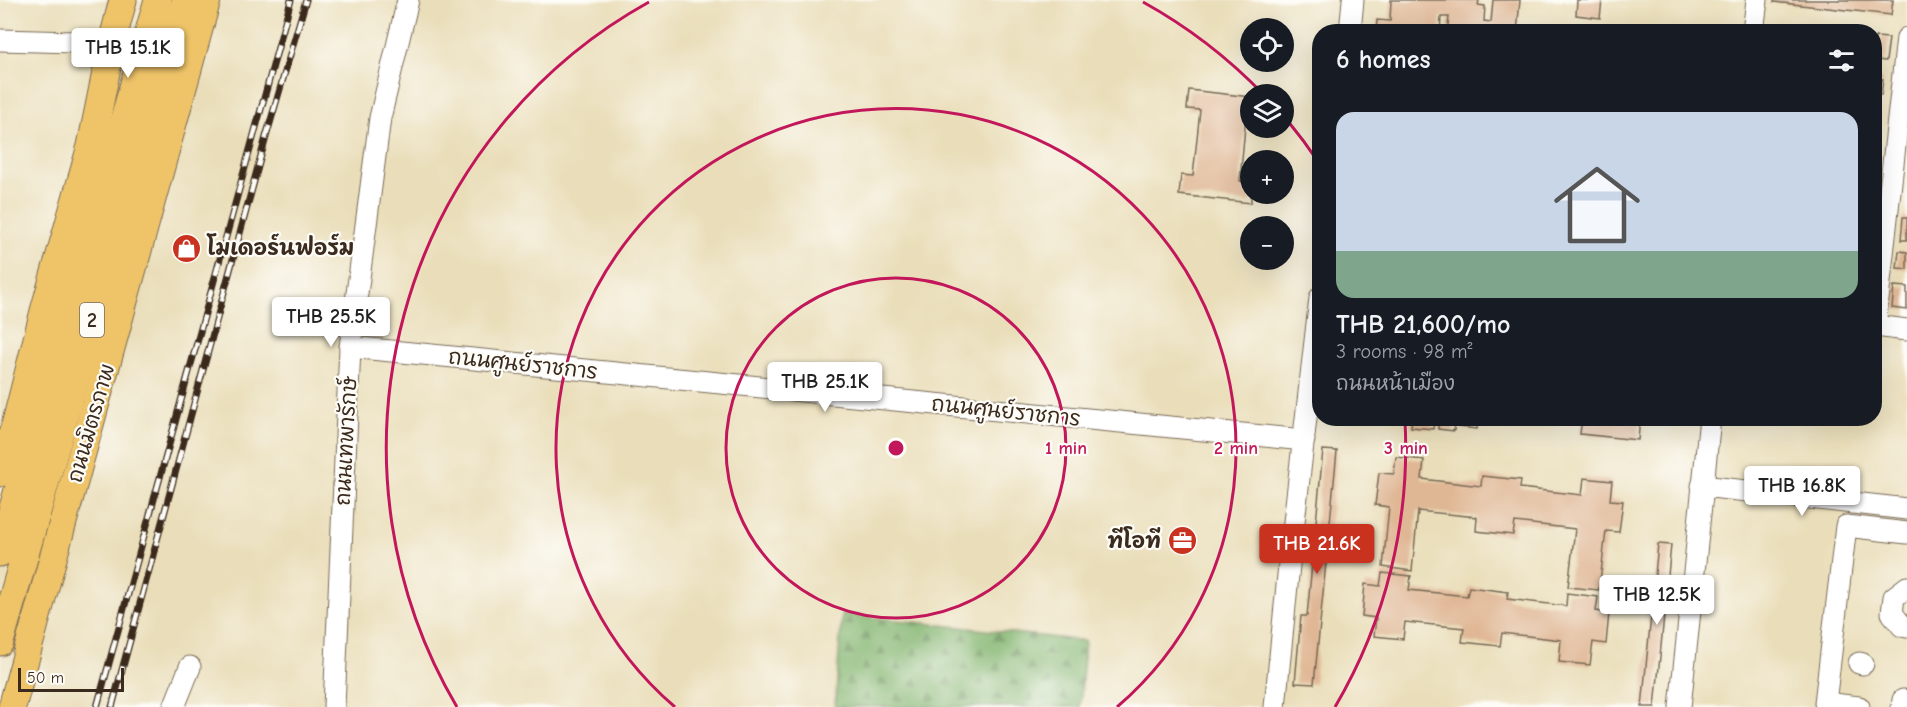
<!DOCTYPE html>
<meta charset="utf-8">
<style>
body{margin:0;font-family:"Comic Neue","Playpen Sans Thai",sans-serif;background:#20242c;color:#f1f3f6;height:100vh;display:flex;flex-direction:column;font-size:22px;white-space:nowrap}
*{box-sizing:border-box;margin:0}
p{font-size:20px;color:#9ea1a6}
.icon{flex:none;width:33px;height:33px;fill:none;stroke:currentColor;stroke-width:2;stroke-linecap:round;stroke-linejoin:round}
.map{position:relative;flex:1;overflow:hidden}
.sheet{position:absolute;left:1312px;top:24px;width:570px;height:402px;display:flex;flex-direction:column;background:#171b24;border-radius:24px;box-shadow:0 6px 24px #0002}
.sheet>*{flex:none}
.buttons{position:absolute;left:1240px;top:18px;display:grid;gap:12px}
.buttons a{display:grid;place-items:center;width:54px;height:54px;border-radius:50%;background:#171b24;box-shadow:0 6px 24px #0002;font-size:30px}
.scale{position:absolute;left:18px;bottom:15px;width:106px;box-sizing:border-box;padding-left:6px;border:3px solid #3b2a1e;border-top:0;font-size:16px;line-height:21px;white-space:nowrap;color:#3b2a1e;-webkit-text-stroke:4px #fdfcf7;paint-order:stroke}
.price{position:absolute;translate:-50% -51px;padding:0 14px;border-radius:6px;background:#fff;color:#222;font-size:20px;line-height:39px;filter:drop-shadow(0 2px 3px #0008)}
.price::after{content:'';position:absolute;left:50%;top:36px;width:18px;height:14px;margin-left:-9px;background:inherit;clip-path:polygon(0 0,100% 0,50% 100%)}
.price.active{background:#c8321e;color:#fff}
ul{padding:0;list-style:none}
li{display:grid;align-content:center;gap:12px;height:318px;padding:0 24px}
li+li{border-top:2px solid #363941}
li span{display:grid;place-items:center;height:186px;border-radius:18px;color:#555}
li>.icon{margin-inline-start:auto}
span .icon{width:108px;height:108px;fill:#fffc;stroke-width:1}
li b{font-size:26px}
h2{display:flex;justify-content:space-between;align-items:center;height:72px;padding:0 24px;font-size:26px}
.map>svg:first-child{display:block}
.forest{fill:url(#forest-firs);stroke:#5f7046;stroke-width:1.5}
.building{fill:#e0b795}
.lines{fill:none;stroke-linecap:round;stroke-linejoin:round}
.minor-casing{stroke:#786955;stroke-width:23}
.major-casing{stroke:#786955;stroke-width:29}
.minor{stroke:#fff;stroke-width:21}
.major{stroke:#efc469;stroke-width:27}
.rail-casing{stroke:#3b2a1e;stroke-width:7}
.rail{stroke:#fdfcf7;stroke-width:4.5;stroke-dasharray:14;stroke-linecap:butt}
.ring{fill:none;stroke:#c2185b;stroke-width:3}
.labels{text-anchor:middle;stroke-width:4.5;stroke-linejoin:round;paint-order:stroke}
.shield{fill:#fdfcf7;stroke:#75695f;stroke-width:1.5}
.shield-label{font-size:20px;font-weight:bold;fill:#3b2a1e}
.poi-label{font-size:21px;font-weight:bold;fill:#3b2a1e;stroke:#fdfcf7;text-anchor:start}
.street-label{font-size:21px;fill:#3b2a1e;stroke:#fdfcf7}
.centre{fill:#c2185b;stroke:#fdfcf7;stroke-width:3}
.ring-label{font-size:18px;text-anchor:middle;font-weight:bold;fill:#c2185b;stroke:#fdfcf7;stroke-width:4.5;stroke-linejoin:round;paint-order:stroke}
</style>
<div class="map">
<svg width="1907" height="707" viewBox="0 0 1907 707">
<defs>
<pattern id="forest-firs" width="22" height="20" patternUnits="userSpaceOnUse" patternTransform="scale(1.5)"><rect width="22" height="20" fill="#83b56f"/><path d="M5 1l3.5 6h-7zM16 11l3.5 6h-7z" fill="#6c935b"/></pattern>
</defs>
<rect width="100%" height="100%" fill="#fdfcf7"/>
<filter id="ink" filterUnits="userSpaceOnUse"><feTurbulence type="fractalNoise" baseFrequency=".0167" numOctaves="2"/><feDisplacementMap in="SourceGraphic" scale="12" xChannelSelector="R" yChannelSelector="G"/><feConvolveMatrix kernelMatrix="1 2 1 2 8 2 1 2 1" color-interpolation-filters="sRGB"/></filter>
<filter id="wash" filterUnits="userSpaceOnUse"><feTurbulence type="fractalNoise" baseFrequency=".008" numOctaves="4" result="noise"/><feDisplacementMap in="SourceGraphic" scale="24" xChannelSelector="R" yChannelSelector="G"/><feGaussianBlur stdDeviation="1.35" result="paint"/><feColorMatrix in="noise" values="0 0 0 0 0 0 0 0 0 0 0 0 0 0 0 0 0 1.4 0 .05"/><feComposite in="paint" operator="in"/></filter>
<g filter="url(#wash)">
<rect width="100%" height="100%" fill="#eadeba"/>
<path class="forest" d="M842,614L1085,641L1080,707H835Z"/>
<g id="blocks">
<g class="building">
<path d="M1391,0H1479L1478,5L1485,6L1484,21L1491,22L1493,0H1520L1517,32H1447L1449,17H1441L1440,32H1376L1377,20L1390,21Z"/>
<path d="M1577,0H1602L1600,18L1576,15Z"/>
<path d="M1774,0H1893L1891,15L1774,2Z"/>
<path d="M1771,26L1812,30V32H1771Z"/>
<path d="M1875,37L1889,38L1886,61L1875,60Z"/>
<path d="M1875,78L1883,79L1881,95H1875Z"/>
<path d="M1189,90L1251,97V116H1246L1240,181L1251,183V203L1179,195L1181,175L1193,176L1200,110L1187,109Z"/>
<path d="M1903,217H1907V240H1901Z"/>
<path d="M1899,251L1907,252V269L1897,268Z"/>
<path d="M1894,286L1907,287V310L1892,308Z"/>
<path d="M1412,418H1434L1433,429L1411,427Z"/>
<path d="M1439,418H1455L1454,431L1438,429Z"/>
<path d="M1460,418H1478L1477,429L1459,427Z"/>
<path d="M1582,418H1640L1638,440L1580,434Z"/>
<path d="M1323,450L1337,451L1314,684L1295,683L1301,616H1307Z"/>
<path d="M1396,457L1424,460L1422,479L1481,486L1482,476L1521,480L1520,488L1582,495L1584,478L1612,481L1610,500L1623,501L1619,532L1606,531L1599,590L1568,587L1575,529L1515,522L1513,535L1476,531L1477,517L1418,511L1412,571L1383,567L1389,507L1375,505L1379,473L1394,474Z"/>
<path d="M1658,544L1671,545L1655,707H1642Z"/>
<path d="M1382,573L1411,576L1409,590L1467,596L1469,587L1508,592L1507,599L1566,606L1567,593L1598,597L1596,611L1609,613L1606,644L1593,642L1590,665L1559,662L1561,640L1502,633L1500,646L1462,642L1464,628L1405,622L1403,639L1374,636L1376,618L1362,616L1365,584L1380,586Z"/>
</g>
</g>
</g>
<g filter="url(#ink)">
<use href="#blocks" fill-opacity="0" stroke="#786955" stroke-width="1.5"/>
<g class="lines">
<defs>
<g id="minor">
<path d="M1350,32L1353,0"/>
<path d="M1753,32L1757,0"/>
<path d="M0,40L112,43"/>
<path d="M1875,326L1907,38"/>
<path d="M1875,326L1907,330"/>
<path d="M350,347L1304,440"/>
<path d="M1702,486L1907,509"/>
<path d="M1907,587L1894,597L1892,613L1902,626L1907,627"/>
<path d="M1859,663L1863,664"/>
<path d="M174,707L190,667"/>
<path d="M334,707L350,347L380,118L408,0"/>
<path d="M1275,707L1289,565L1320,298"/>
<path d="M1680,707L1710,418"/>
<path d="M1859,707L1825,703L1846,526L1907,533"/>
<path d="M1902,707L1903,700"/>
</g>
<g id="major">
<path d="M0,473L16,422L44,311L91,146L112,43L123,0"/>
<path d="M0,553L158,0"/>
<path d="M0,642L158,87L186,0"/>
<path d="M12,707L207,0"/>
</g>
</defs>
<use href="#minor" class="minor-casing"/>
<use href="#major" class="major-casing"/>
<use href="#minor" class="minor"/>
<use href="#major" class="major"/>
<defs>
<g id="rail">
<path d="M97,707L291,0"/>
<path d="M112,707L266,137L306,0"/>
</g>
</defs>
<use href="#rail" class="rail-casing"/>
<use href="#rail" class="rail"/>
</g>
</g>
<g class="ring">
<circle cx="896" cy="448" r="170"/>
<path d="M675 707A340 340 0 1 1 1117 707"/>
<path d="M457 707A510 510 0 0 1 649 2M1143 2A510 510 0 0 1 1263 94M1287 120A510 510 0 0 1 1319 163M1405 421A510 510 0 0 1 1335 707"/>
</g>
<defs>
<symbol id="shop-disc" viewBox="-11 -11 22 22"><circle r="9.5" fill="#c8321e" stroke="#fdfcf7"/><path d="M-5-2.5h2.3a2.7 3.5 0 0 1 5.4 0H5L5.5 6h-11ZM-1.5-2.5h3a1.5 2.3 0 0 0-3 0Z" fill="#fff"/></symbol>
<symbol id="office-disc" viewBox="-11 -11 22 22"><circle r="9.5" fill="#c8321e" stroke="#fdfcf7"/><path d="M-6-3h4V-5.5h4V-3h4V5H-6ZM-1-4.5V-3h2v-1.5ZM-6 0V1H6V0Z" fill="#fff"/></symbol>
</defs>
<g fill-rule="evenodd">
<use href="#shop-disc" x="170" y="232" width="33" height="33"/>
<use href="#office-disc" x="1166" y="524" width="33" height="33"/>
</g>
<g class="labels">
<rect class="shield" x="80" y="303" width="24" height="34" rx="4.5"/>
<g class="shield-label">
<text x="92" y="327">2</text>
</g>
<g class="poi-label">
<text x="207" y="255">โมเดอร์นฟอร์ม</text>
<text x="1161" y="548" text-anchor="end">ทีโอที</text>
</g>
<g class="street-label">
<text transform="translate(523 364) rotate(6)" y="7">ถนนศูนย์ราชการ</text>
<text transform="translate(1006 411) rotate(6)" y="7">ถนนศูนย์ราชการ</text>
<text transform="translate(91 423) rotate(-74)" y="7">ถนนมิตรภาพ</text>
<text transform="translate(346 441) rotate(-87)" y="7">ถนนเทพารักษ์</text>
</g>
</g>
<circle cx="896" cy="448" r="9" class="centre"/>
<g class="ring-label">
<text x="1066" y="454">1 min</text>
<text x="1236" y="454">2 min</text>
<text x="1406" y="454">3 min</text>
</g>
</svg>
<div class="buttons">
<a><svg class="icon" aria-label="locate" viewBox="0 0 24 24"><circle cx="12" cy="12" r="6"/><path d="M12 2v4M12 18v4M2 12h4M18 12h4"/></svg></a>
<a><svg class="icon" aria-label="layers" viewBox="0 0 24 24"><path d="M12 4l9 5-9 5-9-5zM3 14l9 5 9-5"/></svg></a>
<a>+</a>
<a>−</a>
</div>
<div class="scale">50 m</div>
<b class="price" style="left:128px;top:79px">THB 15.1K</b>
<b class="price" style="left:331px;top:348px">THB 25.5K</b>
<b class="price" style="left:825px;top:413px">THB 25.1K</b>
<b class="price" style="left:1802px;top:517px">THB 16.8K</b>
<b class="price active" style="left:1317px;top:575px">THB 21.6K</b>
<b class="price" style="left:1657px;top:626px">THB 12.5K</b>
<section class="sheet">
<h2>6 homes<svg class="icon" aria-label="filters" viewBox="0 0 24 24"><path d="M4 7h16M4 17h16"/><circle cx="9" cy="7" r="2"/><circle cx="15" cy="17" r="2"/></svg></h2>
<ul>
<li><span style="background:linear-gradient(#c9d6e8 75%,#7fa58c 0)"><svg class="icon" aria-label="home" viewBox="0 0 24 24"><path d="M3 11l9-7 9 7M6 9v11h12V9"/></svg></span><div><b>THB 21,600/mo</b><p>3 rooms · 98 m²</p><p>ถนนหน้าเมือง</p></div></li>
</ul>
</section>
</div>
